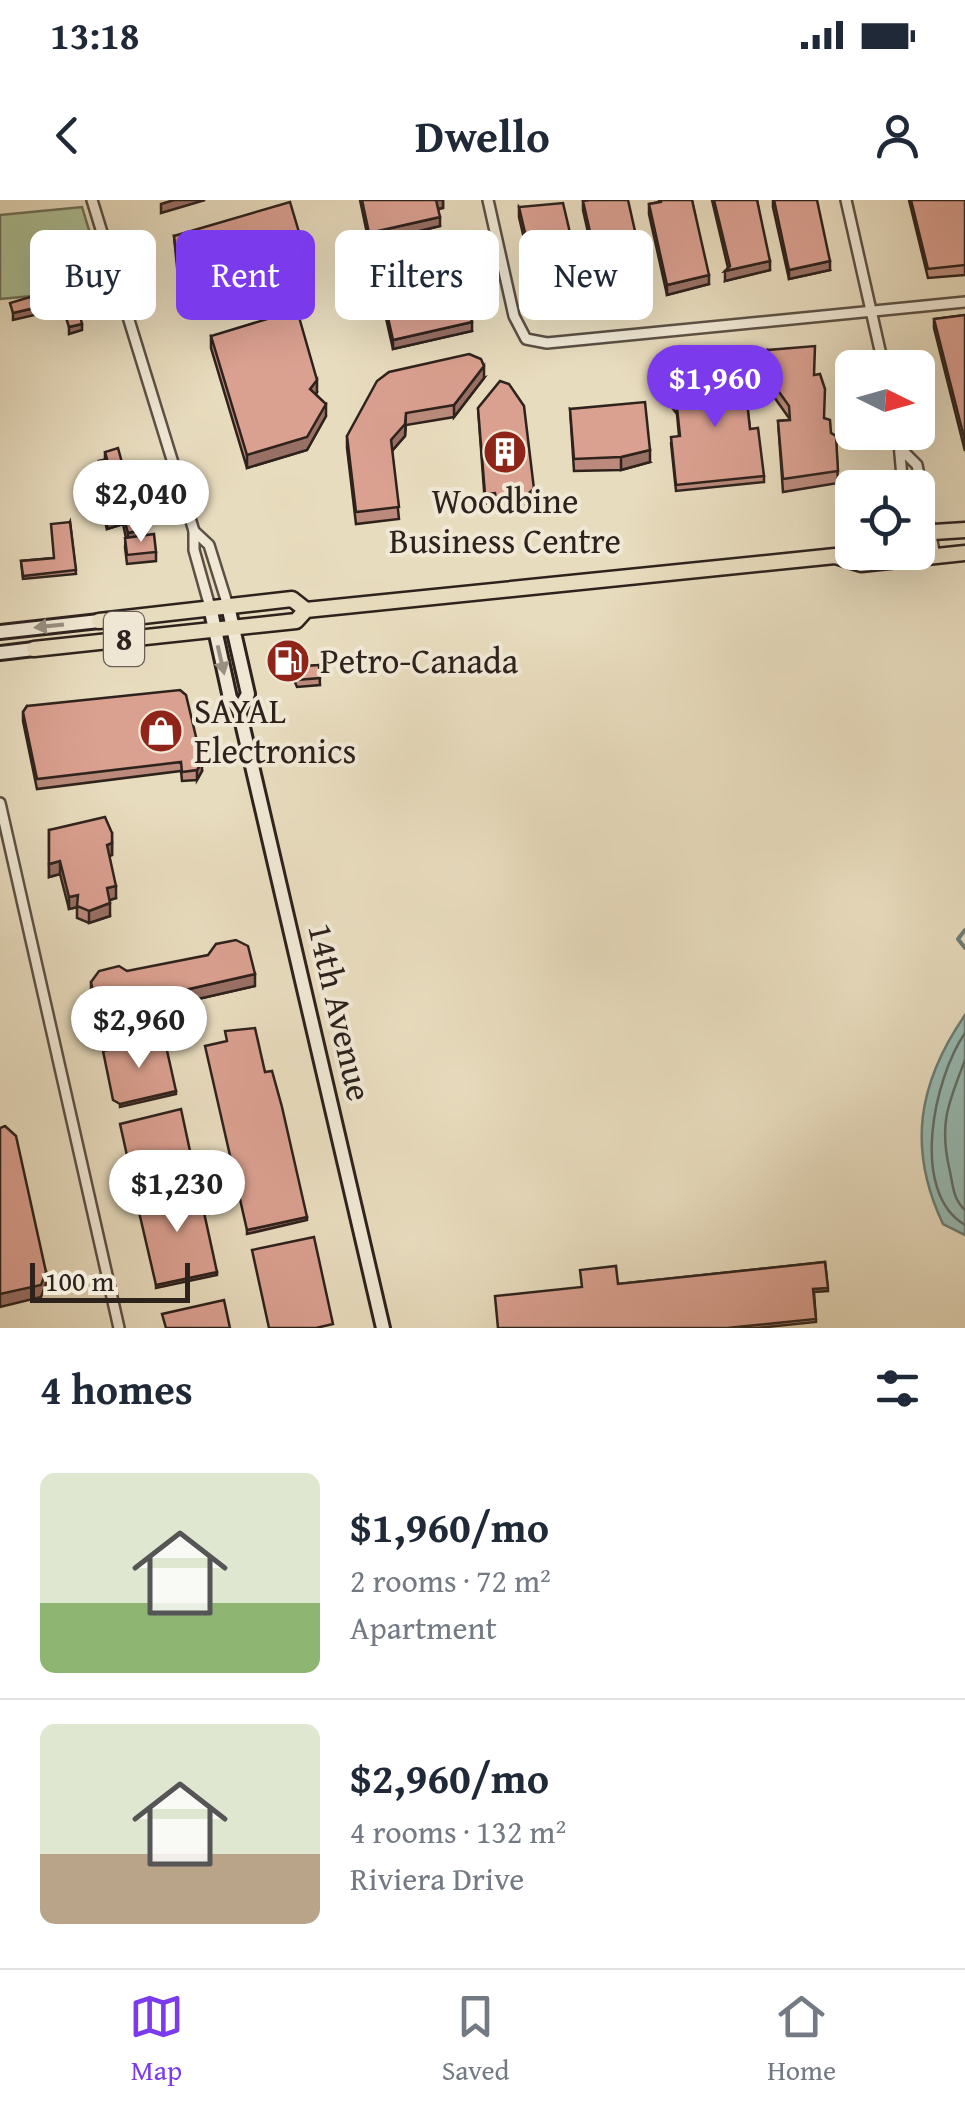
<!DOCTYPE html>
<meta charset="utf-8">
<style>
body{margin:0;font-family:"Gentium Book Plus",serif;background:#f6f6f7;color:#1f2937;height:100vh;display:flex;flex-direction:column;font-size:38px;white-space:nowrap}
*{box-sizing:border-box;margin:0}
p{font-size:32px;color:#747a83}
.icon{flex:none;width:55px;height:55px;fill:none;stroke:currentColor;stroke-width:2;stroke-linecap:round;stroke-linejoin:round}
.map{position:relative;height:1128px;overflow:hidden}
.details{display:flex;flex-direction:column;background:#fff;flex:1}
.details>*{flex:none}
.banner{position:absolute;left:30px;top:30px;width:905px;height:90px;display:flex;gap:20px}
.needle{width:65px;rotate:95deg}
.buttons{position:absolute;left:835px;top:150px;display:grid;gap:20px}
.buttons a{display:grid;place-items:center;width:100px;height:100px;border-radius:15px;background:#fff;box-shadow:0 10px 40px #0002;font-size:50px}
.scale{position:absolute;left:30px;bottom:25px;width:160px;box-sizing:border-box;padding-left:10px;border:5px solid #2e221d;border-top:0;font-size:28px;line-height:35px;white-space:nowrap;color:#2e221d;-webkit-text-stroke:8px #f0e8d5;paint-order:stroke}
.price{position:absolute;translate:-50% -85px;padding:0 22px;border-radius:35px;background:#fff;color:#222;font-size:32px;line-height:65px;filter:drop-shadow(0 2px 5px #0008)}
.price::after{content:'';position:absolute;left:50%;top:60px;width:30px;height:22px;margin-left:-15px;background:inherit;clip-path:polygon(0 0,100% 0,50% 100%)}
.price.current{background:#7c3aed;color:#fff}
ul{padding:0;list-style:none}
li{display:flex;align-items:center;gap:30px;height:250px;padding:0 40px}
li+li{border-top:2px solid #e0e1e3}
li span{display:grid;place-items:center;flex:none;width:280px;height:200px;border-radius:15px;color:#555}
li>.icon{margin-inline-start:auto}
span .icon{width:120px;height:120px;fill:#fffc;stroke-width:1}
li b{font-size:42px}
h2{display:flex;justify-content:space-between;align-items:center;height:120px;padding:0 40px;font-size:42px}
.tag{padding:0 35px;border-radius:15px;background:#fff;box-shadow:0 10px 40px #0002;font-size:35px;line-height:90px}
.tag.current{background:#7c3aed;color:#fff}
.status{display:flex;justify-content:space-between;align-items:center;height:70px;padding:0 50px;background:#fff;direction:ltr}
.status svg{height:28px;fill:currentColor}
header{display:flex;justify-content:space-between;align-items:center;height:130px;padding:0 40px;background:#fff;font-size:45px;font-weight:700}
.tab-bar{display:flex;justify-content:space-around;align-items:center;height:140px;border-top:2px solid #e0e1e3;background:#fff;font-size:28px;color:#747a83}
.tab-bar a{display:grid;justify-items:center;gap:5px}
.tab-bar .current{color:#7c3aed}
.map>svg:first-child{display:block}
.green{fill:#afc297;stroke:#6e725a;stroke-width:2.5}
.water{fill:#97bbb4;stroke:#6d7e78;stroke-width:2.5}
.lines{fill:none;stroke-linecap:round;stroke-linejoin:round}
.shore{stroke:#626e68;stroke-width:2.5}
.stream{stroke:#6d7e78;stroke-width:4}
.street-casing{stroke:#5c5045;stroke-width:14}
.secondary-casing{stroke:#2e221d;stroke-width:18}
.primary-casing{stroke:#2e221d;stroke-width:19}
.street{stroke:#f0e8d5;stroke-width:9}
.secondary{stroke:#f0e8d5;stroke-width:12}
.primary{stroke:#e8dcbe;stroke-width:14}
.wall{fill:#bb8a7c;stroke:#2e221d;stroke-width:2.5}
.shaded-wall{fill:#997065;stroke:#2e221d;stroke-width:2.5}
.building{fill:#daa090;stroke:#2e221d;stroke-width:2.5}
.oneway{fill:#998f82}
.labels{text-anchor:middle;stroke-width:8;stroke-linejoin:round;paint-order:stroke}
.shield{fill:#f0e8d5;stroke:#685d54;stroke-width:2.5}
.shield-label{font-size:32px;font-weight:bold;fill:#2e221d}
.poi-label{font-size:35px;fill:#2e221d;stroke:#f0e8d5;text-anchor:start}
.street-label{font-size:35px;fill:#2e221d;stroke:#f0e8d5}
</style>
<div class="status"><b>13:18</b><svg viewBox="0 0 49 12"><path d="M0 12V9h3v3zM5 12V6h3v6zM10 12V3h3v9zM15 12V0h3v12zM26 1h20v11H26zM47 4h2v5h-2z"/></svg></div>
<header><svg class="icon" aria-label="back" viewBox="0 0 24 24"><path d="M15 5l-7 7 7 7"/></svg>Dwello<svg class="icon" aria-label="person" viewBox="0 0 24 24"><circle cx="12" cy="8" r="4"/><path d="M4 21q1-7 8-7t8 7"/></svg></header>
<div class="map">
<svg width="965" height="1128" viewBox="0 0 965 1128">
<rect width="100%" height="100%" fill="#e8dcbe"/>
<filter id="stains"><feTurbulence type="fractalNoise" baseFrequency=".002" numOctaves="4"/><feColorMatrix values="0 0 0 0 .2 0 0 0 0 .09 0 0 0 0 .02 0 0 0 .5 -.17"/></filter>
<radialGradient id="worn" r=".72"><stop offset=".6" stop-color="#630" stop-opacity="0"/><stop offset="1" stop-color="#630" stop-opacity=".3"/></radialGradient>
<path class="green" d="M82,7L107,89L0,99V15Z"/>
<path class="water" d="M965,815V1035L943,1024C907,948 918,883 965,815Z"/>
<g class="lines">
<g class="shore">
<path d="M965,833C934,878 909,992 965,1025"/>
<path d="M965,860C949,902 939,922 949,967C953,983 952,998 965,1010"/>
</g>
<path class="stream" d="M965,730L958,739L965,748"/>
<defs>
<g id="street">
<path d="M92,0L194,331V350L210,407"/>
<path d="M488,0L514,116L526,139L547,143L965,102"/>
<path d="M846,0L884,168"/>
<path d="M898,232L903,288"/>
<path d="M903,251L917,265L935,356"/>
<path d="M194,331L209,345L228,406"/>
<path d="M0,603L119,1128"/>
</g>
<g id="secondary">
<path d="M228,406L248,494L239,510"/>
<path d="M210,407L230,498L239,510L383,1128"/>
<path d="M0,432L99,421"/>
<path d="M0,453L34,449"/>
</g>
<g id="primary">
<path d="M918,333L965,330"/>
<path d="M99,421L292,399L306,410"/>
<path d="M34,449L296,421L306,410L835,356L861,364L965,353"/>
</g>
</defs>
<use href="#street" class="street-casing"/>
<use href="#secondary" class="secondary-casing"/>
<use href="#primary" class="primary-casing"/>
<use href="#street" class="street"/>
<use href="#secondary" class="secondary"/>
<use href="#primary" class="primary"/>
</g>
<g class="wall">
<path d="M360,0H443V8L438,9L440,26L369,43Z"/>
<path d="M659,0H692L709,84L667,95L649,14V4L659,2Z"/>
<path d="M712,0H757L770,70L725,81L728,68Z"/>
<path d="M773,0L830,70L789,79L773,7Z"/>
<path d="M909,0H965V75L928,78Z"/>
<path d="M583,1L648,89V98L604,103L583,10Z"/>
<path d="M519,7L582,84V93L538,98L519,17Z"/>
<path d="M174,36L310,78L200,108L192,104L185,81L178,77Z"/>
<path d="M374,55L457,68L450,70L458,103L472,131L393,149L374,65Z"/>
<path d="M965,115V251L934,128V119Z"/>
<path d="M211,136L317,192L316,194L326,216L307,250L247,268L211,148Z"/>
<path d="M768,150L814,175L824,218L831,233L836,236L838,283L783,292L778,221L789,220V218L772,194Z"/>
<path d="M484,178L454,217L406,225L405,236L392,251L399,319L356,324L347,248V236Z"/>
<path d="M665,182L754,192L747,206L750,229L764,276V282L676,291L671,243L679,236L677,214L667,201Z"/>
<path d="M478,208L534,298L526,304L496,310L495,303L485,304Z"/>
<path d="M570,209L650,262L621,270L574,271Z"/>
<path d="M105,252L128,295L115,298L110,282L103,284L99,270V261L105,260Z"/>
<path d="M102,302L128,311L142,336L156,352V361L127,364L125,347L126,338L123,324L107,329L102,312Z"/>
<path d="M70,322L76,374L23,379L21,361L54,358Z"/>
<path d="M319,465L320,485L297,487L291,473V467Z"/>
<path d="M27,506L202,571L197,580L182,581L181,571L37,589L23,521V512Z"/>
<path d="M49,630L112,633V655L109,656L116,698L109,700L110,716L89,723L77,718V707L69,709L60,674L49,677Z"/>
<path d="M127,771L255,786L97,822L91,794V782Z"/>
<path d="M825,1062L828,1091L814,1092L816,1122L757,1128H498L618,1084Z"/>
</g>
<g class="shaded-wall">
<path d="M174,0H205L161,13V4Z"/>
<path d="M436,0H443V8L436,9Z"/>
<path d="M440,17V26L369,43V33Z"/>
<path d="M457,59V68L448,70V61Z"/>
<path d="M770,61V70L725,81V71Z"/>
<path d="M830,61V70L789,79V70Z"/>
<path d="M310,69V78L200,108V99Z"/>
<path d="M709,75V84L667,95V85Z"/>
<path d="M43,106V113L13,120V113Z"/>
<path d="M472,122V131L393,149V140Z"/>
<path d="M82,124V130L69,134V127Z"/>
<path d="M484,166V178L454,217V205Z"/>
<path d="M317,180V192L310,201V189Z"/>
<path d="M326,204V216L307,250L247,268V255Z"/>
<path d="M406,213L405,236L391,252V240Z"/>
<path d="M650,250V262L621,270V257Z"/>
<path d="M110,273V282L103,284V275Z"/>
<path d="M128,285V295L115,298V289Z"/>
<path d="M534,289V298L526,304V295Z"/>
<path d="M123,315V324L107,329V320Z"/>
<path d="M142,330V339L128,343V333Z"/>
<path d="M202,562V571L197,580V570Z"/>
<path d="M112,643V655L107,657V645Z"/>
<path d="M60,661V674L49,677V664Z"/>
<path d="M116,686V698L107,701V688Z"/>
<path d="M78,695V707L69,709V697Z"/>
<path d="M110,703V716L89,723V711Z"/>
<path d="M255,774V786L97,822V810Z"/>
<path d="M176,891V894L120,907V904Z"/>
<path d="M193,965V968L132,981V978Z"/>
<path d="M307,1017V1020L247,1034V1030Z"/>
<path d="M46,1072V1084L41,1097L0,1107V1094Z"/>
<path d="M217,1072V1075L156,1088V1085Z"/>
</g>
<g class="building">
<path d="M362,0H436L440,17L369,33Z"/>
<path d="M590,0H628L648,89L604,93L583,1Z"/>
<path d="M661,0H692L709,75L667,85L649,4L661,2Z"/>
<path d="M714,0H757L770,61L725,71L730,66Z"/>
<path d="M774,0H817L830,61L789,70Z"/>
<path d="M911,0H965V65L928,69Z"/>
<path d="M290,2L310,69L200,99L192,94L185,71L178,68L174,36Z"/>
<path d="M563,3L582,84L538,88L519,7Z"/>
<path d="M452,37L457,59L448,61L458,103L467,101L472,122L393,140L374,55Z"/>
<path d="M40,94L43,106L13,113L10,103Z"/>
<path d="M75,95L82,124L69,127L60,99Z"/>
<path d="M297,110L317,180L310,189L326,204L307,237L247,255L211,136Z"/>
<path d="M965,115V241L934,119Z"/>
<path d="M815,146L814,175L820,174L825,189L824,218L830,220L831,233L836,236L838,271L783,279L778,221L790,220L789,206L772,182L768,150Z"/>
<path d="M469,154L481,159L484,166L454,205L406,213L405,224L391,240L399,307L356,312L347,236L377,181L389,172Z"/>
<path d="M753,173L754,185L747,201L750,229L758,228L764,276L676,285L671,237L680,236L677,208L667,194L665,182Z"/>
<path d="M500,181L509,184L524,206L534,289L526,295L496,301L495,293L485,294L478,208Z"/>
<path d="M645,202L650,250L621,257L574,259L570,209Z"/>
<path d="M118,248L128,285L115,289L110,273L103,275L99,261L107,259L105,252Z"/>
<path d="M124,296L128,311L136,309L142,330L128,333L123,315L107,320L102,302Z"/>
<path d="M70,322L76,370L23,376L21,361L54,358L51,324Z"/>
<path d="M154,334L156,352L127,355L125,338Z"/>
<path d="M319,465L320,478L297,480L291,467Z"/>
<path d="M180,490L186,495L202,562L197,570L182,572L181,562L37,579L23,512L27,506Z"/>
<path d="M105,617L112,633V643L107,645L116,686L107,688L110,703L89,711L77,706L78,695L69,697L60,661L49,664V630Z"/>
<path d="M236,740L248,746L255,774L97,810L91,782L99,771L119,766L127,771L208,755L216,744Z"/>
<path d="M255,828L265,872L272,871L282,907L307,1017L247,1030L205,846L227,841L225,831Z"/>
<path d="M164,837L176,891L120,904L113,900L103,851Z"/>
<path d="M181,909L193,965L132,978L120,924Z"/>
<path d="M5,926L16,936L46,1072L41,1085L0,1094V928Z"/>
<path d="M198,985L217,1072L156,1085L136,999Z"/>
<path d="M314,1037L333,1124L316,1128H269L252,1050Z"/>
<path d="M825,1062L828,1088L813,1089L816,1119L727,1128H498L495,1096L582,1087L580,1070L616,1066L618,1084Z"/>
<path d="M224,1100L230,1128H166L162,1114Z"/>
</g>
<defs><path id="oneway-solid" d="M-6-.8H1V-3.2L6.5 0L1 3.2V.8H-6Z" transform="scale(2.5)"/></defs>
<g class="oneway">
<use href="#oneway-solid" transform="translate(49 426) rotate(174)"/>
<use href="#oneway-solid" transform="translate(221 460) rotate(77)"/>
</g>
<defs>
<symbol id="building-disc" viewBox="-11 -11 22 22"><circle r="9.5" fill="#8f2418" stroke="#f0e8d5"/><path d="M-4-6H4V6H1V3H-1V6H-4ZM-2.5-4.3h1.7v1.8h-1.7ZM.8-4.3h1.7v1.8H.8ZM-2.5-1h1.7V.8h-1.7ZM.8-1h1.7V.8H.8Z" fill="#fff"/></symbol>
<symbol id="fuel-disc" viewBox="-11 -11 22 22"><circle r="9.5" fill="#8f2418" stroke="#f0e8d5"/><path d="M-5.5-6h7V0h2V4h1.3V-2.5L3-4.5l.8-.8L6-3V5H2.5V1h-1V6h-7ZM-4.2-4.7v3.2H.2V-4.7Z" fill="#fff"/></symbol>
<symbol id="shop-disc" viewBox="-11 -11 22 22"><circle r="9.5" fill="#8f2418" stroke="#f0e8d5"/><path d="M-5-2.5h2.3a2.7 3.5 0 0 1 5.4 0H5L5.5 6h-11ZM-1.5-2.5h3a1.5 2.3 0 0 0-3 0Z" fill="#fff"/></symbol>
</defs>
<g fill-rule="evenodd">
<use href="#building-disc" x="480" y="227" width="50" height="50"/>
<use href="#fuel-disc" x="263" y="436" width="50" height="50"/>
<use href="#shop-disc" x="136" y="506" width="50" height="50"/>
</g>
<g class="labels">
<rect class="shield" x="104" y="412" width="40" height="54" rx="8"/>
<g class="shield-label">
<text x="124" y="450">8</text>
</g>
<g class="poi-label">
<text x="505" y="313" text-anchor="middle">Woodbine<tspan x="505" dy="40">Business Centre</tspan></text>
<text x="320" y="473">Petro-Canada</text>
<text x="194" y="523">SAYAL<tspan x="194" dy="40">Electronics</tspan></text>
</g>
<g class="street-label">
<text transform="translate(340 812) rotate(77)" y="12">14th Avenue</text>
</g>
</g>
<rect width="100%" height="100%" filter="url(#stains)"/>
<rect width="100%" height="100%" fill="url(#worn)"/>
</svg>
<div class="buttons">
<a><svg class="needle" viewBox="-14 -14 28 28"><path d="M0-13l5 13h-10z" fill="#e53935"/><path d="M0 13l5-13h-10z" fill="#747a83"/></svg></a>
<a><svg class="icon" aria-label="locate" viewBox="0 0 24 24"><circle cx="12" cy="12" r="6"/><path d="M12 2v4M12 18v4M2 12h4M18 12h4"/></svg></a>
</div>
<div class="scale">100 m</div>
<b class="price current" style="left:715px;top:230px">$1,960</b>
<b class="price" style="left:141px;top:345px">$2,040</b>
<b class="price" style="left:139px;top:871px">$2,960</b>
<b class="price" style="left:177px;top:1035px">$1,230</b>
<div class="banner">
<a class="tag">Buy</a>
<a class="tag current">Rent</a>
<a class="tag">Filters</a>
<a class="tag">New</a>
</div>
</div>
<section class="details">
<h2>4 homes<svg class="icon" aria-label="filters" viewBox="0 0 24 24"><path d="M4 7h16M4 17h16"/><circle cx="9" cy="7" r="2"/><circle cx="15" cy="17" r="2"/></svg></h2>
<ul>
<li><span style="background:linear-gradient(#dfe7d0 65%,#8fb573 0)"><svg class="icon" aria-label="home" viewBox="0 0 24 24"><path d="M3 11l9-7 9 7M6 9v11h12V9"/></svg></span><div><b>$1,960/mo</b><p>2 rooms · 72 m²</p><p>Apartment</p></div></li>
<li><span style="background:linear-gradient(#dfe7d0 65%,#b9a48a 0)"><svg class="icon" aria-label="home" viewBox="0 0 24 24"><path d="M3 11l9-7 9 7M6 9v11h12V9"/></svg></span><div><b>$2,960/mo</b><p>4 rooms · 132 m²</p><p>Riviera Drive</p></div></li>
</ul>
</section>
<nav class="tab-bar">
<a class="current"><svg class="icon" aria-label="map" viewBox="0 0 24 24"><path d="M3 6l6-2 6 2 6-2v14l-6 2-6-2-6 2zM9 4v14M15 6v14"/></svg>Map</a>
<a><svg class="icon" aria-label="saved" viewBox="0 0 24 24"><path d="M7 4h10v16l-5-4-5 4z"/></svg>Saved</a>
<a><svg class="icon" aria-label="home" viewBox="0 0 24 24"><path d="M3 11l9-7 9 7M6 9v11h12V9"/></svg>Home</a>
</nav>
